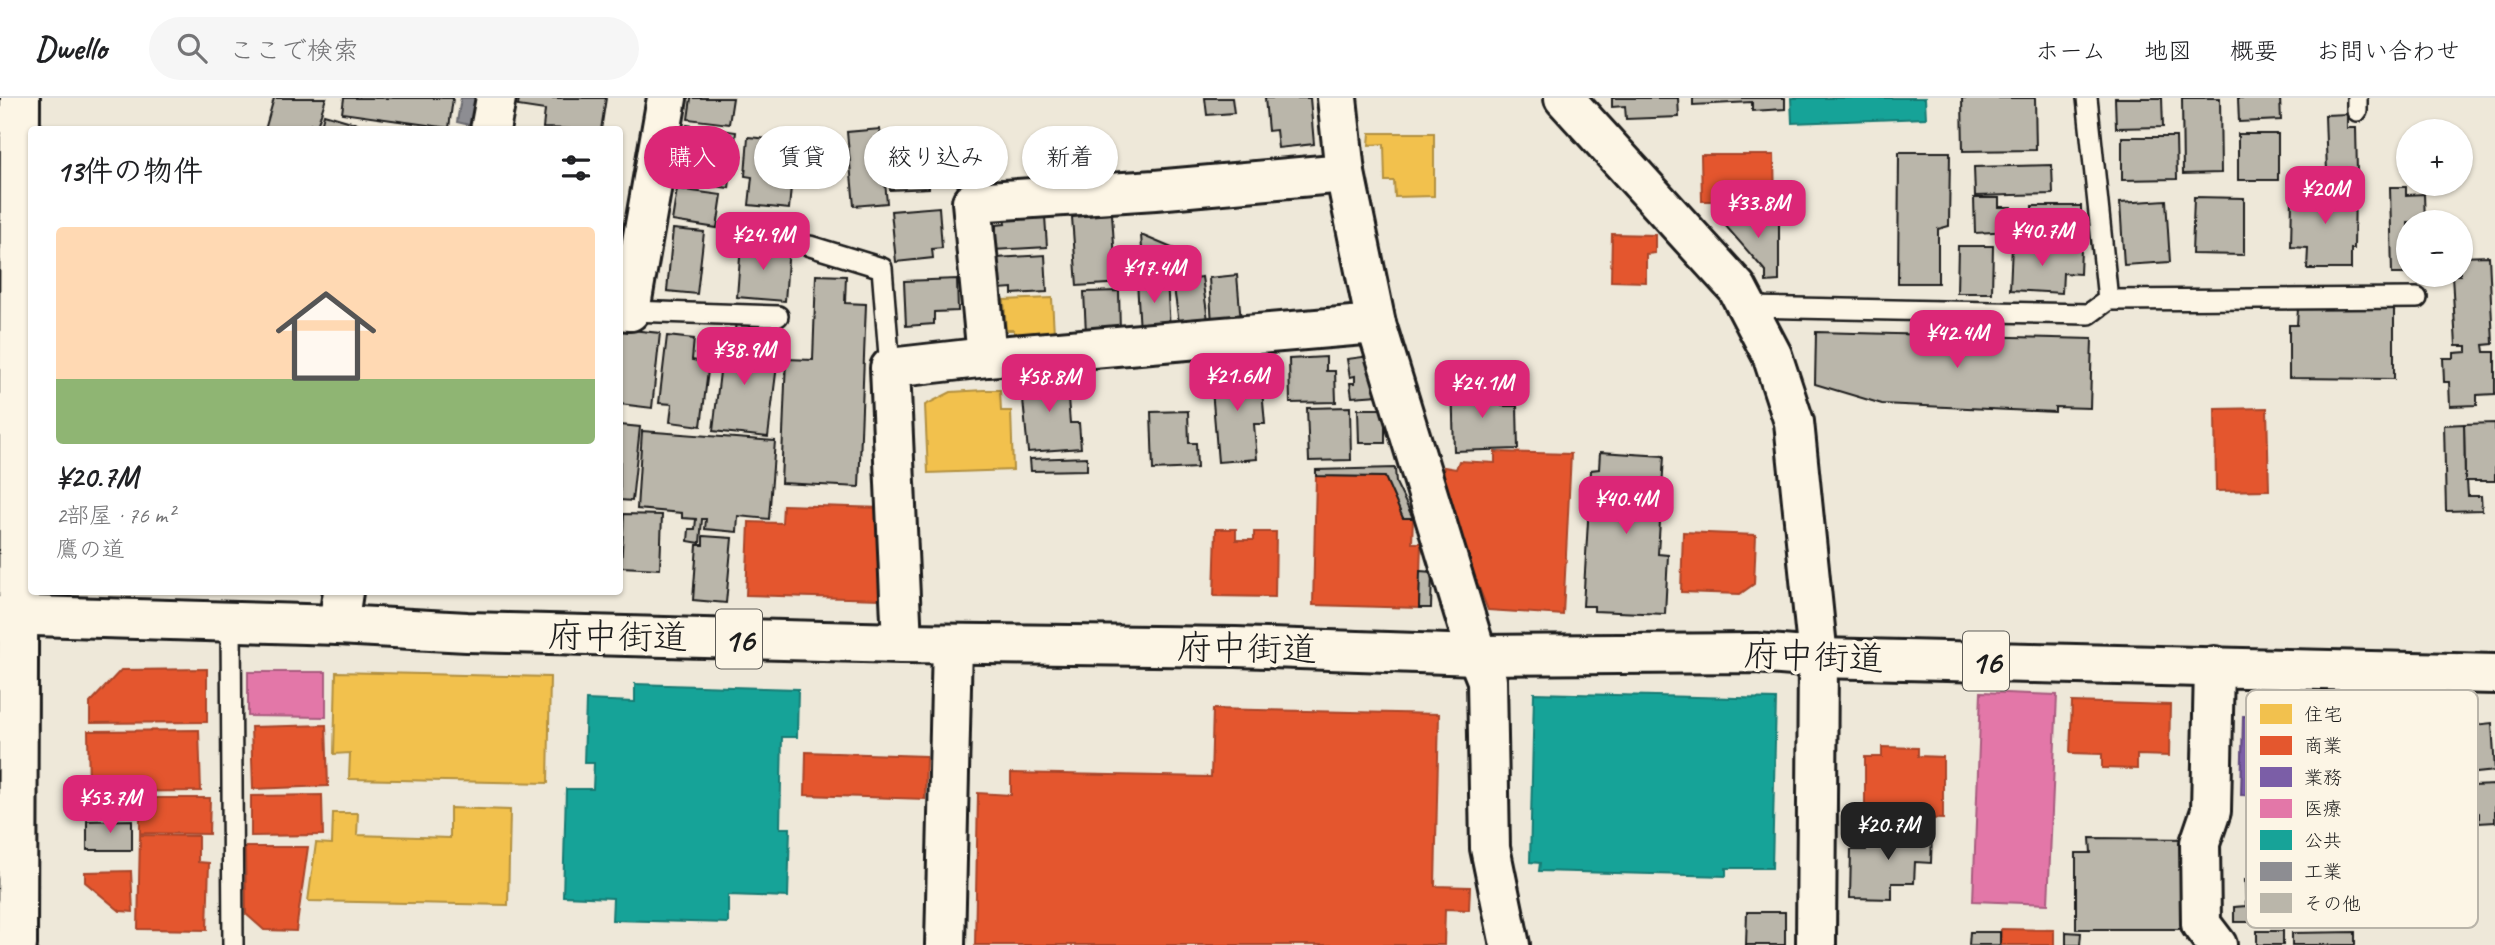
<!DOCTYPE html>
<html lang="ja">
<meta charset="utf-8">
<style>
body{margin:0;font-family:Caveat,"Klee One",sans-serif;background:#f6f6f6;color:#202124;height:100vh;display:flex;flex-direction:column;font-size:26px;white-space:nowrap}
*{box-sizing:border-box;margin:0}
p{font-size:23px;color:#757577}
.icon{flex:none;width:38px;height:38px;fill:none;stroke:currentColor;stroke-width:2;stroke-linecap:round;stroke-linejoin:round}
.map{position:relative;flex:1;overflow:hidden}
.details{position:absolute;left:28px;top:28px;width:595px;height:469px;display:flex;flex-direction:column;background:#fff;border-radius:7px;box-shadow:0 2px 5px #0004}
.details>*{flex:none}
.top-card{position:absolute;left:644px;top:28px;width:665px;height:63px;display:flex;gap:14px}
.tools{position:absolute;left:2396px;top:21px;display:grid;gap:14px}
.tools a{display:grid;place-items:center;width:77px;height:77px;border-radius:50%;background:#fff;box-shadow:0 2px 5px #0004;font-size:35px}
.price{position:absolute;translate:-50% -60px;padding:0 16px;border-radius:14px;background:#db2777;color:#fff;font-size:23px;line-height:46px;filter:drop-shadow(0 2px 4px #0008)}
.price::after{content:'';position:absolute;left:50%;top:42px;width:21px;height:16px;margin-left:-10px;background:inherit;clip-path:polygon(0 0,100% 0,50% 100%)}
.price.current{background:#222;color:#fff}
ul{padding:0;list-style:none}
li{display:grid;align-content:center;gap:14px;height:371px;padding:0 28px}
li+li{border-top:2px solid #e0e0e0}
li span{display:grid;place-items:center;height:217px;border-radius:7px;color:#555}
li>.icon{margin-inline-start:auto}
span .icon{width:126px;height:126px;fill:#fffc;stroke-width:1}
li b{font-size:30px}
h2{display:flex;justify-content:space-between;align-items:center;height:84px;padding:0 28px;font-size:30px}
.chip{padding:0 24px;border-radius:32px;background:#fff;box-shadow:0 2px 5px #0004;font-size:24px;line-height:63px}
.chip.current{background:#db2777;color:#fff}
header{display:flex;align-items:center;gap:42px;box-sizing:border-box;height:98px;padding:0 35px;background:#fff;border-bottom:2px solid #e0e0e0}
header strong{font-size:33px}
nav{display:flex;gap:38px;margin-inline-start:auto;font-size:24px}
.search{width:490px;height:63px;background:#f6f6f6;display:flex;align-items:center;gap:18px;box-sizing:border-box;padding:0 24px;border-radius:38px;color:#757577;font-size:26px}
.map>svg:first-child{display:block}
.homes{fill:#f2c14e;stroke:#b2903f;stroke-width:2}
.shops{fill:#e4572e;stroke:#a84529;stroke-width:2}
.offices{fill:#7b5ea7;stroke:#5e4a7d;stroke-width:2}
.health{fill:#e377a8;stroke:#a75c7e;stroke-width:2}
.public{fill:#17a398;stroke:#187a73;stroke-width:2}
.industry{fill:#8d8d92;stroke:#6b6b6f;stroke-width:2}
.building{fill:#bab6aa;stroke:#1c1c1c;stroke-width:2}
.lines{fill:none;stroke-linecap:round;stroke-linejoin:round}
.lane-casing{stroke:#1c1c1c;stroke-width:24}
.street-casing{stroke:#1c1c1c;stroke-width:44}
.secondary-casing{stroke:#1c1c1c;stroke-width:44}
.primary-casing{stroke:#1c1c1c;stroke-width:44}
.lane{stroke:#fcf5e5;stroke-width:19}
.street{stroke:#fcf5e5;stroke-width:38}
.secondary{stroke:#fcf5e5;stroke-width:38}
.primary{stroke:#fcf5e5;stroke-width:38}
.labels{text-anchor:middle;stroke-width:7;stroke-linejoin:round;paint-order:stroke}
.shield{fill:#fcf5e5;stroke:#5f5d58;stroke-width:2}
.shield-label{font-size:33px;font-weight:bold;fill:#1c1c1c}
.street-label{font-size:35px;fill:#1c1c1c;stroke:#fcf5e5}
.key{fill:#fcf5e5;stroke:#b9b4a9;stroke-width:2}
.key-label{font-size:19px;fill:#1c1c1c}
</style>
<header>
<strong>Dwello</strong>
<div class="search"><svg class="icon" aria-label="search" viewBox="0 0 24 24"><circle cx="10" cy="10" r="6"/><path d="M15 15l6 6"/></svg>ここで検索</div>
<nav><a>ホーム</a><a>地図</a><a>概要</a><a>お問い合わせ</a></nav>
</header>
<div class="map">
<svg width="2495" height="847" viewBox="0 0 2495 847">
<rect width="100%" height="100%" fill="#eee8d9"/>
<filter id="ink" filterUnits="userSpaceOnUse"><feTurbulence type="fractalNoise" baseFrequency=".0143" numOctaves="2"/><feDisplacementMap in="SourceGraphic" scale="14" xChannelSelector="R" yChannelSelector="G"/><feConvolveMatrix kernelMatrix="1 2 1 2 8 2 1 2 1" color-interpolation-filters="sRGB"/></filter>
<g filter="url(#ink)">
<g class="homes">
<path d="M1370,35H1434V98L1395,99L1394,83H1385L1384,46L1369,47Z"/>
<path d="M1052,200L1054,235L1014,237V232H1006L1004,202Z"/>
<path d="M984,292H1000L1001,313H1011L1013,372L928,375L925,307L951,294Z"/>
<path d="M336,574L550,579L548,685L349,681L350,655L334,656Z"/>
<path d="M450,710L510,712L508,807L308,803L316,745L332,746L333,715H358L357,737L450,740Z"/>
</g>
<g class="shops">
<path d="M1701,57H1774L1775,103H1702Z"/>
<path d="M1612,136L1655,137V155L1646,156V184L1611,183Z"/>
<path d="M2267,310L2269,392L2216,393L2215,311Z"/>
<path d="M1495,354L1571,356L1563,517L1488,512L1442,396L1444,369L1456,371L1459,363L1495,365Z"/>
<path d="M1316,378L1385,379L1403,420H1413L1412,445H1421L1419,510L1313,507Z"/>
<path d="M783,407L884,410L880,501L746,497L749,424L782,425Z"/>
<path d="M1216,431H1236V442H1254V434H1276L1275,499L1214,498Z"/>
<path d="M1683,434L1756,437L1754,486L1740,496L1681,494Z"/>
<path d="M207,571V624L90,625V605L121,572Z"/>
<path d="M2072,604L2170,607L2169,658L2137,657V671L2102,670V656L2070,655Z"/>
<path d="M1213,611L1439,616L1435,788L1470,789L1469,812L1445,811L1444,847H975L978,695L1011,697V675L1211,679Z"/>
<path d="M326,627L328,688L253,691L251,629Z"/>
<path d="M199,632L201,693L89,694L88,633Z"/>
<path d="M1882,649L1918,650V658L1943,659V721L1865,719V659H1882Z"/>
<path d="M806,654L926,658L925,701L805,697Z"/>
<path d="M322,697L323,737L251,738V698Z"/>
<path d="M76,700H210L209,736L140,735V714H78Z"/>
<path d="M140,737L198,738V764L209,765L207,832L138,831Z"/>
<path d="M245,749H308L296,833L264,832L246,816Z"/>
<path d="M131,773L133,814L120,813L85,784V774Z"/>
<path d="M2001,831L2054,832V847H2001Z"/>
</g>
<path class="offices" d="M2243,618L2317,620L2314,699L2241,697Z"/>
<g class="health">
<path d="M248,574H326V619L248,618Z"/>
<path d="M1981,594L2057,597L2048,806L1973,803Z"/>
</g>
<g class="public">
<path d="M1791,0H1925L1926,20L1792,25Z"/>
<path d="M635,586L798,591L797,639H782L780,730H790L788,799L728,797V825L612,822L613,800L563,798L566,691H593L594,665H584L586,602L635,604Z"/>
<path d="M1534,595L1776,601L1772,770H1726V778L1539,773L1540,765L1530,764Z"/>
</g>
<path class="industry" d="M461,0H484L478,29L457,24Z"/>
<g class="building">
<path d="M274,0H326L317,28L311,26L309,32H265Z"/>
<path d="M344,0H453L449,30L342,15Z"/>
<path d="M519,0H606L601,32L543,30L545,12L518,8Z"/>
<path d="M691,0H733L729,26L688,21Z"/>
<path d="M1205,0H1232L1234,15L1207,17Z"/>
<path d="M1265,0H1310L1314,46L1278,50L1276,32L1268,33Z"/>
<path d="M1612,0H1678L1679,19L1626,21L1625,8L1612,9Z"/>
<path d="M1693,0H1785V11L1752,13V4L1693,7Z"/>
<path d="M1962,0H2035L2036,52L1963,53Z"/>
<path d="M2115,0H2162L2163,29L2116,30Z"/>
<path d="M2182,0H2220L2221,75L2183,76Z"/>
<path d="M2238,0H2280L2281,22L2239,24Z"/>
<path d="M324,16L358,26L356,32H320Z"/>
<path d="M2347,16V30H2356L2357,74L2327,75L2325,17Z"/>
<path d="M687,27L736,34L729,90L679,83Z"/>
<path d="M880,31L887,105L854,108L847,34Z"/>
<rect x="2238" y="36" width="40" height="46"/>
<path d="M907,38V44H924L925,48L929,47V90L890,92L886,39Z"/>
<path d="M748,39L779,42L777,65L793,67L789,111L749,107L752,79L745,78Z"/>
<path d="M2122,39H2176L2177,81L2122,82Z"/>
<path d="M1899,54H1950L1949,128L1938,131V185H1898Z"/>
<path d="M2052,67L2053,96L1975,98L1974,69Z"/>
<path d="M2300,89H2355L2354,151H2351V171H2307L2308,150L2291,149L2292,100H2300Z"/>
<path d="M2390,89H2406V97L2424,96L2425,124H2408V176H2392Z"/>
<path d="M677,91L722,97L717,130L672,123Z"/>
<path d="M2194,99L2244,100V157L2192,156Z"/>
<path d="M1974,100H1999V109H2011L2012,133L1975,135Z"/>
<path d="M2166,102L2170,164L2124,167L2120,105Z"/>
<path d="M2032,108H2081V138H2042V133H2032Z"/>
<path d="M939,109L942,150L932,151L933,160L896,164L891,113Z"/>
<path d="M1112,116L1115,162H1122L1123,185L1077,188L1072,119Z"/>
<path d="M1779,117V183L1766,184V174L1717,118Z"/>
<path d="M742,118L756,121L752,142L738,140Z"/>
<path d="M1045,118L1047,149L992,152L991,134H996V127L1005,126L1004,120Z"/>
<path d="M673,131L704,134L697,196L667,193Z"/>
<path d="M1141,137L1179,153L1181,176L1144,179Z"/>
<path d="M741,146L789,149L785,203L737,199Z"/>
<path d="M2012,147L2081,151L2080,176L2063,175L2062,195L2010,192Z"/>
<path d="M1958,148H1993L1992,195H1957Z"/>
<path d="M1045,157L1047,194L1012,196V190L999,191L996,160Z"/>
<path d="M2489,158L2493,246L2483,247L2484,254H2495V296L2477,297V307L2450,308L2449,284H2444L2443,260H2454V255L2467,254V248H2456L2452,177H2460V159Z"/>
<path d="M816,177L846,178L845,205L866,206L859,389L781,385L786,261L813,262Z"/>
<path d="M1237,177L1241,224L1212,226L1209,180Z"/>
<path d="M1202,179L1209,229L1180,232L1173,183Z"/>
<path d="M957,181L958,213L934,214V226L906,228L904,183Z"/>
<path d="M1167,181L1170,232L1140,234L1137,183Z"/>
<path d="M1119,193L1120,233L1086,235L1084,194Z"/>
<path d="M2298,210L2394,211V281L2289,280V227H2297Z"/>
<path d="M736,220L766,222L763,236L735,233Z"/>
<path d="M621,231L660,235L652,310L620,306Z"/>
<path d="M725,232L764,237L761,265L777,267L768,339L713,333Z"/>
<path d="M1816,234L2092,241L2090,310L2055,309V314L1882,306L1815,286Z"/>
<path d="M667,238L694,241L692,262L709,265L701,328L670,324L672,306L659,305Z"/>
<path d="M1370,258L1378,297L1352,299L1350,285H1355V278L1350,279L1347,261Z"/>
<path d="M1326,259V273H1335L1336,304L1290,305L1289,261Z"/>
<path d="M1260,270L1265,326H1254L1257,361L1218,364L1211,279H1215V274Z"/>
<path d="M1066,276L1070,325H1079L1081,350L1028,354L1021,280Z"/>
<path d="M1471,282L1472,294L1502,293V308H1517L1518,351L1454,353L1452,283Z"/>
<path d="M1350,309L1351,362L1309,363L1307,310Z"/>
<path d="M1358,311H1385V345H1359Z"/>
<path d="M1188,313L1189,345H1196L1197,370L1153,372L1151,314Z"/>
<path d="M2495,325V383H2465L2464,326Z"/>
<path d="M2464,326L2465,383H2467L2468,398H2481L2482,412L2446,413L2444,327Z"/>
<path d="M620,327L640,329L632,403L620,402Z"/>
<path d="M642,333L775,343L769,421L738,418L737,434L705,431L706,421H702L700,445L688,443L689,431H695L696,421L682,420V415L637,411Z"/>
<path d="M1600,354L1664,358L1658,456L1668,457L1665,516L1594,513V508H1583L1591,372L1599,371Z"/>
<path d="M1087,359V372L1031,373L1030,361Z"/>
<path d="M1395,370L1396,385L1413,420H1403L1385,379L1316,378V372Z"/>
<path d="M624,416L662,417L660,471L621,469Z"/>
<path d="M703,438L732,440L726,505L693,502L697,447H703Z"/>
<path d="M1420,473L1432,474L1431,510H1419Z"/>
<path d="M2464,621L2465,628L2492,625L2495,673L2439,679L2437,653L2418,655L2417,645L2436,643L2435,624Z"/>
<path d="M2495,687V724L2479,725V715L2474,714L2472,688Z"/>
<path d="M132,722V752H87V723Z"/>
<path d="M1867,732L1932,734L1931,765L1915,764L1914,785H1892V801L1850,800L1851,752H1866Z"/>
<path d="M2090,740L2194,741L2196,831H2076V755H2091Z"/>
<path d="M2260,765H2275V785H2269V810H2262V824H2234V809L2246,808L2245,782H2253V776H2261Z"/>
<path d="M1747,814H1785V847H1746Z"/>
<rect x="2257" y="833" width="26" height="14"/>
<path d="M1970,834H2000V847H1969Z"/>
<path d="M2066,834L2081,835L2080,847H2066Z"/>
<path d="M2355,834V847H2292V835Z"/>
</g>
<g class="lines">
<defs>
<g id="lane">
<path d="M2087,0L2108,202L2417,200"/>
<path d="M2357,0V13"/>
<path d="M810,148L882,170L890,270"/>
<path d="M1747,209L2089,216L2108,202"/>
<path d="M630,213L778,218"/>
<path d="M231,524L233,847"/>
</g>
<g id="street">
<path d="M1337,0L1345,75L1376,226L1477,557L1487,582L1490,750L1510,847"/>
<path d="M490,32L496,0"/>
<path d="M1345,75L1155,92L972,104L987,259L1376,226"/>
<path d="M620,212L630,213L667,0"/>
<path d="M338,527L343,494"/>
<path d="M902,545L890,270L987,259"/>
<path d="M2214,568L2211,713L2200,745L2201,826L2217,847"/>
<path d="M945,847L952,546"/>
</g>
<g id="secondary">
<path d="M1564,0L1737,190L1772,257L1794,324L1818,560L1816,847"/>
<path d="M17,847L20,0"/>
</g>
<path id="primary" d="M0,517L338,527L467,534L902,545L1236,549L1477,557L1756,555L1818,560L2495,576"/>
</defs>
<use href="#lane" class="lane-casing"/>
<use href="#street" class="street-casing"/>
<use href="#secondary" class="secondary-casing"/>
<use href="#primary" class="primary-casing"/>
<use href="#lane" class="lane"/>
<use href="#street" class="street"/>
<use href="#secondary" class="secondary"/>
<use href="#primary" class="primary"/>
</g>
</g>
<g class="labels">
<g class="shield">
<rect x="716" y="511.5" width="46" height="59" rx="5"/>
<rect x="1963" y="533.5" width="46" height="59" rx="5"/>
</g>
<g class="shield-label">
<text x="739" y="553">16</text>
<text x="1986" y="575">16</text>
</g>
<g class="street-label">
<text transform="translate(618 538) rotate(1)" y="12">府中街道</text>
<text transform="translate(1247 550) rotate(1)" y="12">府中街道</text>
<text transform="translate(1814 558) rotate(2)" y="12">府中街道</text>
</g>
</g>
<rect x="2246" y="592" width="232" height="238" rx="10" class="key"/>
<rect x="2260" y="606" width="32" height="20" fill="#f2c14e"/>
<rect x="2260" y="638" width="32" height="19" fill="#e4572e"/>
<rect x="2260" y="669" width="32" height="20" fill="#7b5ea7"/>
<rect x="2260" y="701" width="32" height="19" fill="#e377a8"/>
<rect x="2260" y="732" width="32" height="20" fill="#17a398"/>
<rect x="2260" y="764" width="32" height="19" fill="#8d8d92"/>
<rect x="2260" y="795" width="32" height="20" fill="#bab6aa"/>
<g class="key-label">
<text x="2304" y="623">住宅</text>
<text x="2304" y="654">商業</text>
<text x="2304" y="686">業務</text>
<text x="2304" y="717">医療</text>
<text x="2304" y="749">公共</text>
<text x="2304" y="780">工業</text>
<text x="2304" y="812">その他</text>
</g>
</svg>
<div class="tools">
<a>+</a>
<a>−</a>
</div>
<b class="price" style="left:2325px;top:128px">¥20M</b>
<b class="price" style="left:1758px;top:142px">¥33.8M</b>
<b class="price" style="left:2042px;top:170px">¥40.7M</b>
<b class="price" style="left:763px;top:174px">¥24.9M</b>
<b class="price" style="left:1154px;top:207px">¥17.4M</b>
<b class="price" style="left:1957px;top:272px">¥42.4M</b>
<b class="price" style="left:744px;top:289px">¥38.9M</b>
<b class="price" style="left:1237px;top:315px">¥21.6M</b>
<b class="price" style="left:1049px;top:316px">¥58.8M</b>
<b class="price" style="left:1482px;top:322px">¥24.1M</b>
<b class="price" style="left:1626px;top:438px">¥40.4M</b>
<b class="price" style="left:110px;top:737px">¥53.7M</b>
<b class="price current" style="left:1888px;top:764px">¥20.7M</b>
<div class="top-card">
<a class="chip current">購入</a>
<a class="chip">賃貸</a>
<a class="chip">絞り込み</a>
<a class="chip">新着</a>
</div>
<section class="details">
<h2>13件の物件<svg class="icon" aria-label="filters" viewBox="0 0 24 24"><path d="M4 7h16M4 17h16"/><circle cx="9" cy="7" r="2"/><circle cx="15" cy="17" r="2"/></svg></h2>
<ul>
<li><span style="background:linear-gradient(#ffd9b3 70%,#8fb573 0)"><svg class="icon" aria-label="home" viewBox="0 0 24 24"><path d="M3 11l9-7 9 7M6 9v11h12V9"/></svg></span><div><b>¥20.7M</b><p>2部屋 · 76 m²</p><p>鷹の道</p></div></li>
</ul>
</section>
</div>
